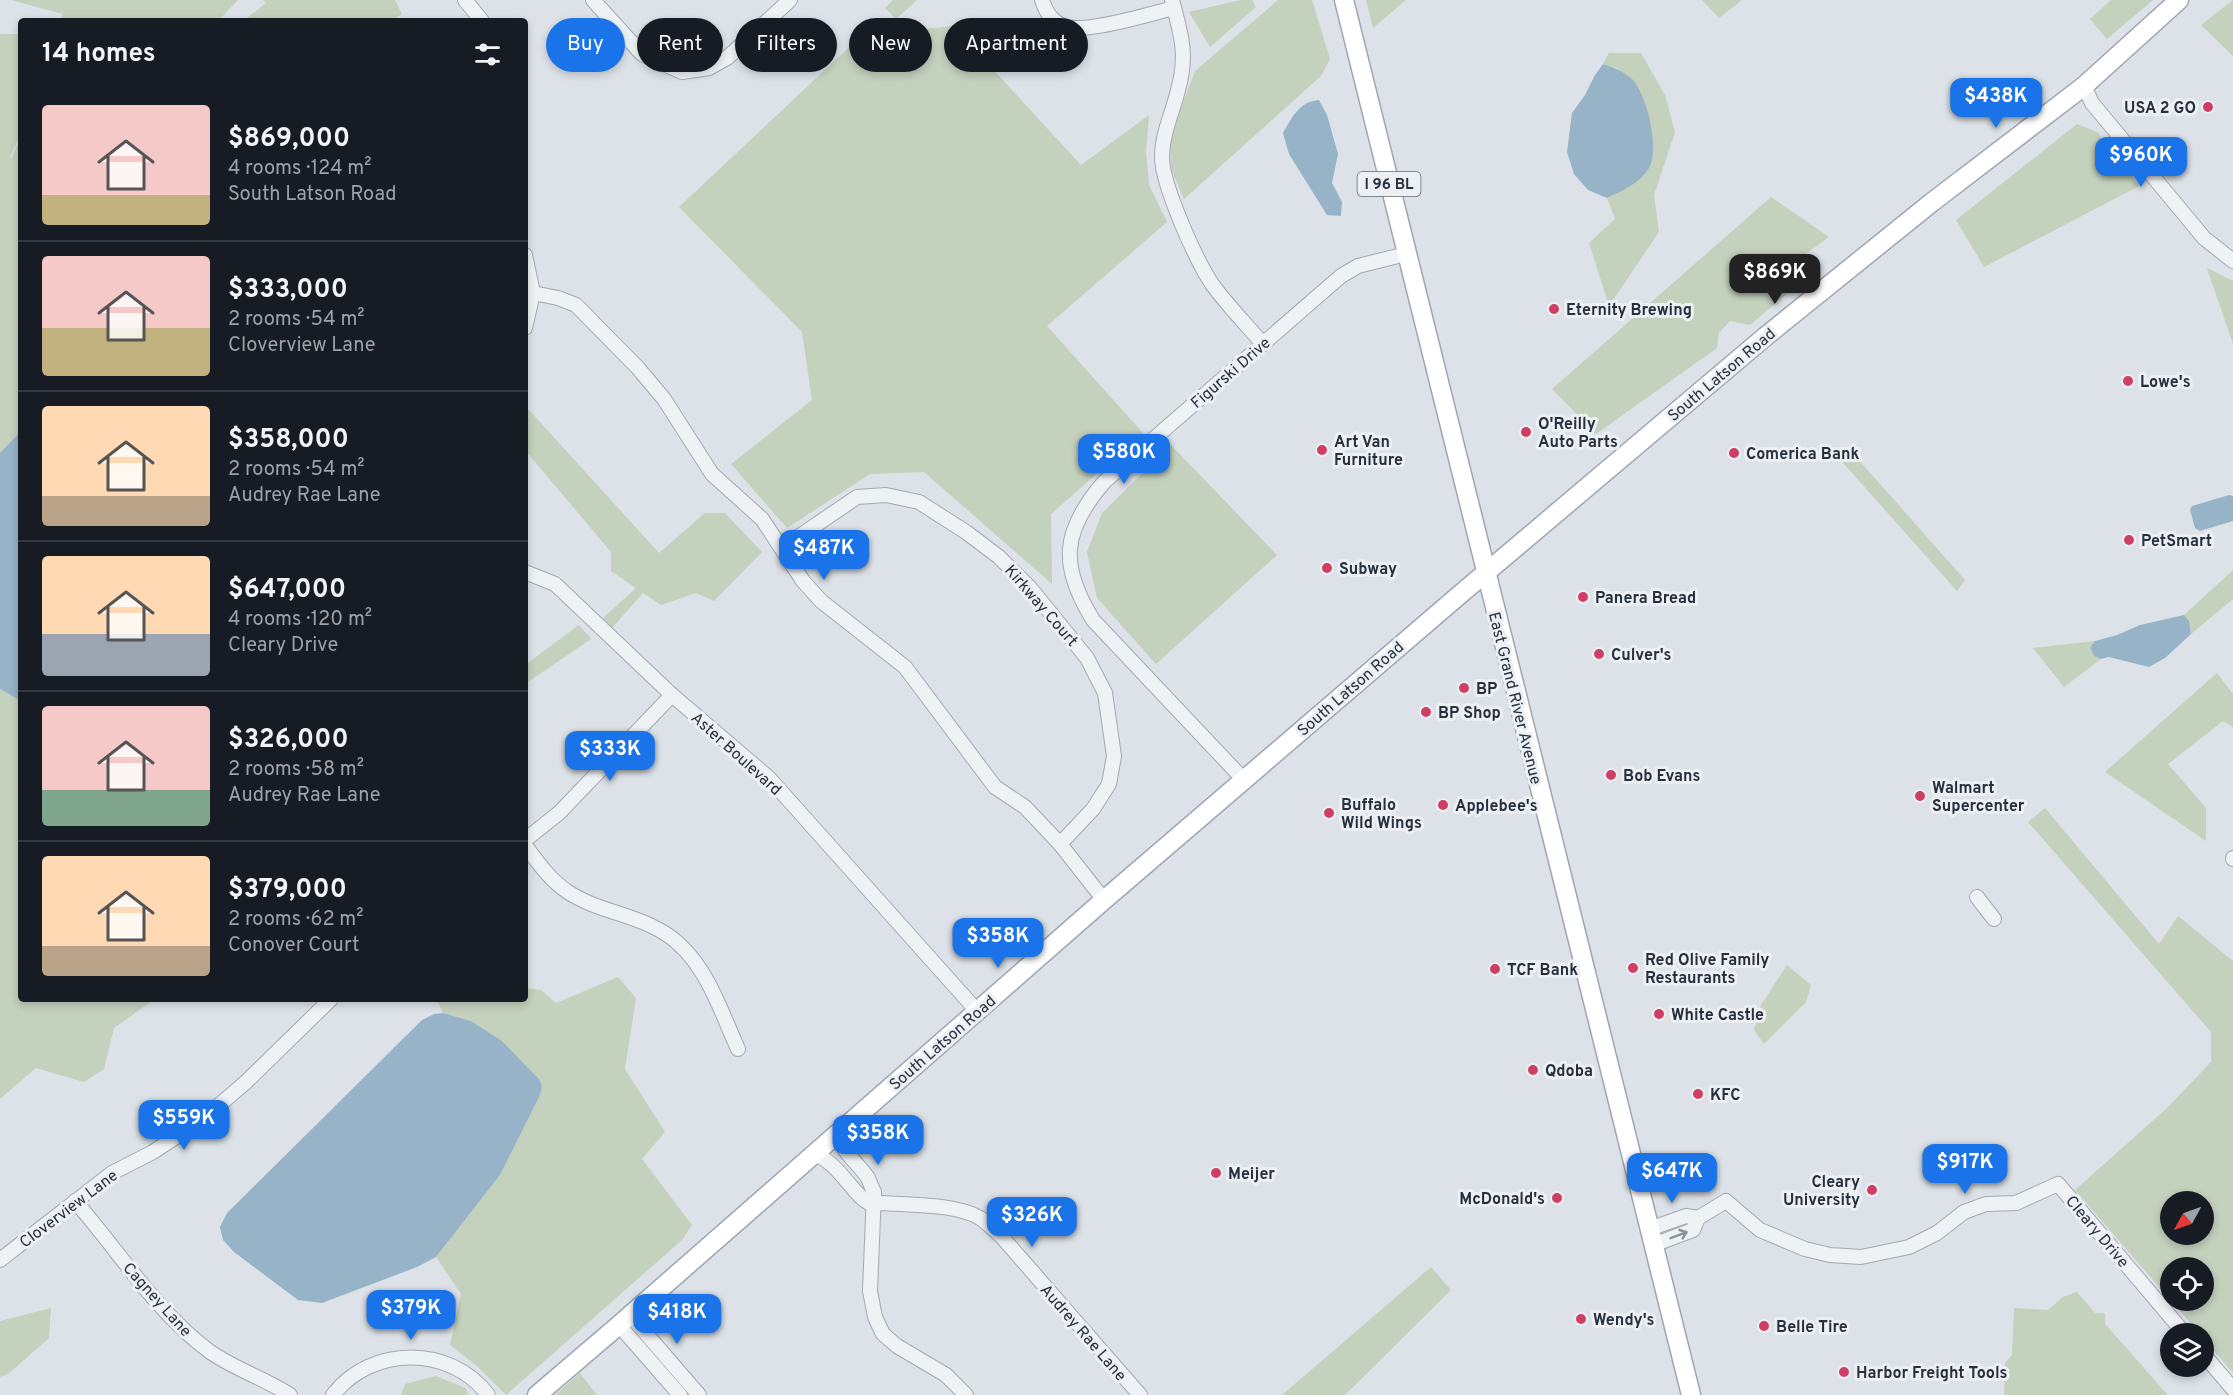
<!DOCTYPE html>
<meta charset="utf-8">
<style>
body{margin:0;font-family:Overpass,sans-serif;background:#20242c;color:#f1f3f6;height:100vh;display:flex;flex-direction:column;font-size:22px;white-space:nowrap}
*{box-sizing:border-box;margin:0}
p{font-size:20px;color:#9ea1a6}
.icon{flex:none;width:33px;height:33px;fill:none;stroke:currentColor;stroke-width:2;stroke-linecap:round;stroke-linejoin:round}
.map{position:relative;flex:1;overflow:hidden}
.drawer{position:absolute;left:18px;top:18px;width:510px;height:984px;display:flex;flex-direction:column;background:#171b24;border-radius:6px;box-shadow:0 3px 9px #0003}
.drawer>*{flex:none}
.top-card{position:absolute;left:546px;top:18px;width:570px;height:54px;display:flex;gap:12px}
.needle{width:39px;rotate:230deg}
.tools{position:absolute;left:2160px;top:1191px;display:grid;gap:12px}
.tools a{display:grid;place-items:center;width:54px;height:54px;border-radius:50%;background:#171b24;box-shadow:0 3px 9px #0003;font-size:30px}
.price{position:absolute;translate:-50% -51px;padding:0 14px;border-radius:12px;background:#1a73e8;color:#fff;font-size:20px;line-height:39px;filter:drop-shadow(0 2px 3px #0008)}
.price::after{content:'';position:absolute;left:50%;top:36px;width:18px;height:14px;margin-left:-9px;background:inherit;clip-path:polygon(0 0,100% 0,50% 100%)}
.price.on{background:#222;color:#fff}
ul{padding:0;list-style:none}
li{display:flex;align-items:center;gap:18px;height:150px;padding:0 24px}
li+li{border-top:2px solid #363941}
li span{display:grid;place-items:center;flex:none;width:168px;height:120px;border-radius:6px;color:#555}
li>.icon{margin-inline-start:auto}
span .icon{width:72px;height:72px;fill:#fffc;stroke-width:1}
li b{font-size:26px}
h2{display:flex;justify-content:space-between;align-items:center;height:72px;padding:0 24px;font-size:26px}
.tag{padding:0 21px;border-radius:27px;background:#171b24;box-shadow:0 3px 9px #0003;font-size:21px;line-height:54px}
.tag.on{background:#1a73e8;color:#fff}
.map>svg:first-child{display:block}
.green{fill:#c4d1bd;fill-rule:evenodd}
.water{fill:#97b3c8}
.lines{fill:none;stroke-linecap:round;stroke-linejoin:round}
.minor-casing{stroke:#a2a9b1;stroke-width:16}
.major-casing{stroke:#9ca7b3;stroke-width:21}
.minor{stroke:#eff2f5;stroke-width:14}
.major{stroke:#fff;stroke-width:18}
.oneway{stroke:#8a9299}
.poi-dot{fill:#cf3e63;stroke:#ecf0f5;stroke-width:2}
.labels{text-anchor:middle;stroke-width:6;stroke-linejoin:round;paint-order:stroke}
.shield{fill:#ecf0f5;stroke:#616a74;stroke-width:1.5}
.shield-label{font-size:15px;font-weight:bold;fill:#26313d}
.poi-label{font-size:16px;font-weight:bold;fill:#26313d;stroke:#ecf0f5;text-anchor:start}
.street-label{font-size:16px;fill:#26313d;stroke:#ecf0f5}
</style>
<div class="map">
<svg width="2233" height="1395" viewBox="0 0 2233 1395">
<rect width="100%" height="100%" fill="#dce2e7"/>
<g class="green">
<path d="M11,0H238L218,21H61L62,14Z"/>
<path d="M263,0H395L402,14L392,21H243L266,3Z"/>
<path d="M893,0H917L896,19L885,8Z"/>
<path d="M1240,0H1252L1256,7L1210,47L1189,12Z"/>
<path d="M1278,0H1312L1330,59L1321,76L1184,199L1171,169L1170,137L1195,71Z"/>
<path d="M1366,0H1406L1373,28Z"/>
<path d="M1702,0H1742L1719,18Z"/>
<path d="M2111,0H2153L2107,39L2090,19Z"/>
<path d="M2233,0V56L2201,25Z"/>
<path d="M953,26L1081,165L1149,115L1146,152L1149,185L1167,222L1047,326L1143,433L1051,514L1052,584L924,472L870,474L787,528L731,464L812,400L802,332L679,207L861,36Z"/>
<path d="M0,34H21V134L10,157L11,159L21,137V431L0,453Z"/>
<path d="M1609,53H1641L1665,95L1675,132L1654,195L1659,232L1609,306L1589,243L1615,219L1607,198L1630,186L1617,68L1603,64Z"/>
<path d="M2077,124L2097,132L2139,186L1984,267L1956,220Z"/>
<path d="M1771,197L1829,237L1799,259L1804,279L1750,325L1730,321L1719,333L1717,348L1596,434L1552,389Z"/>
<path d="M2207,268L2233,281V344Z"/>
<path d="M529,410L659,553L705,513H725L762,552L714,601L696,593L661,605L643,593L612,628L603,618L636,588L611,571V552L525,450V413Z"/>
<path d="M1171,445L1277,555L1156,664L1097,598L1087,552L1102,513Z"/>
<path d="M1849,449L1965,580L1957,591L1837,456Z"/>
<path d="M2233,570V599L2191,634L2189,621L2184,615Z"/>
<path d="M579,625L591,639L525,684V665Z"/>
<path d="M2095,641L2090,649L2094,656L2101,659L2064,687L2033,648Z"/>
<path d="M2217,673L2233,694V727L2223,721L2168,764L2206,808V841L2105,772Z"/>
<path d="M0,689L21,701V999H155L114,1028L104,1069L84,1082L36,1068L0,1099Z"/>
<path d="M2045,808L2159,944L2178,916L2233,961V1373L2204,1339V1334L2199,1333L2075,1190L2167,1108L2211,1062V1032L2028,822ZM2170,1202H2204V1234H2170ZM2170,1268H2204V1300H2170Z"/>
<path d="M1787,965L1811,985L1806,1002L1764,1044L1754,1030L1761,1005Z"/>
<path d="M618,977L636,998L625,1069L665,1132L642,1159L692,1225L682,1240L506,1395L477,1366L450,1345L461,1294L436,1257L500,1175L542,1086L539,1079L502,1041L471,1021L443,1013L438,1002L445,999H525V988L541,990L556,1003Z"/>
<path d="M1431,1267L1451,1290L1345,1395H1282Z"/>
<path d="M2077,1292L2095,1313H2105V1324L2167,1394L2166,1395H2004L2005,1363L2012,1355L2014,1308L2048,1310L2063,1297Z"/>
<path d="M51,1308L49,1338L8,1374L0,1377V1321Z"/>
<path d="M580,1373L597,1395H555Z"/>
<path d="M436,1376L465,1388L469,1395H401L405,1384Z"/>
</g>
<g class="water">
<path d="M1603,64C1613,67 1623,71 1632,79C1647,94 1660,149 1649,168C1640,183 1622,191 1607,198L1588,190L1574,174L1567,152L1572,113L1585,95L1595,75Z"/>
<path d="M1319,100L1327,115L1338,154L1332,183L1342,202L1341,216L1327,215L1289,154L1283,133C1293,116 1299,102 1319,100Z"/>
<path d="M21,431V701L0,689V453Z"/>
<path d="M2229,495L2233,496V521L2200,531L2195,528L2190,510L2192,506Z"/>
<path d="M2184,615L2189,621L2191,634L2165,658L2149,667L2109,657L2101,659L2094,656L2090,648L2095,641L2117,635L2140,625Z"/>
<path d="M443,1013L471,1021L502,1041L539,1079L542,1086L540,1095L500,1175L436,1257L417,1267L322,1303L298,1300L234,1252L223,1240L220,1227L227,1213L422,1020L434,1014Z"/>
</g>
<g class="lines">
<defs>
<g id="minor">
<path d="M465,0L482,21"/>
<path d="M593,0L642,54L682,72L709,68L727,58L790,0"/>
<path d="M1042,0C1045,10 1051,20 1061,25C1080,36 1152,13 1174,8"/>
<path d="M1172,0C1181,34 1188,54 1178,90C1173,112 1162,133 1162,157C1162,185 1196,260 1212,284C1227,305 1246,324 1263,344"/>
<path d="M2084,86L2092,103L2204,238L2233,261"/>
<path d="M525,255L533,293L525,328"/>
<path d="M533,293L558,298L576,305L638,368L664,399L712,474L762,519L803,581L821,601L905,667L995,787L1025,807L1060,844L1104,900"/>
<path d="M782,548L857,497L886,495L919,502L966,532L999,557L1031,589L1087,658L1105,693L1114,756L1109,784L1093,809L1060,844"/>
<path d="M525,572L555,584L672,695L769,778L977,1011"/>
<path d="M1244,780L1093,620C1059,565 1062,531 1104,482L1341,276L1358,266L1406,254"/>
<path d="M525,840L559,813L672,695"/>
<path d="M525,845C538,863 550,880 568,892C603,915 649,915 680,945C709,972 722,1014 738,1049"/>
<path d="M2233,859V858"/>
<path d="M1977,897L1994,919"/>
<path d="M840,1132C840,1153 858,1162 868,1178C870,1183 872,1188 874,1192L870,1291L875,1317L883,1334L897,1346L946,1375L966,1395"/>
<path d="M814,1154C841,1163 856,1202 873,1204C876,1205 879,1203 883,1203C911,1205 956,1204 980,1218C988,1223 995,1231 1002,1237L1140,1395"/>
<path d="M75,1201C119,1251 155,1311 209,1351C234,1369 264,1378 290,1395"/>
<path d="M1649,1229L1686,1216L1698,1218"/>
<path d="M1653,1245L1693,1230L1698,1218L1726,1201L1760,1230L1805,1249L1830,1255L1861,1257L1909,1247L1937,1233L1964,1212L1986,1204L2016,1203L2058,1184L2185,1334"/>
<path d="M0,1260L112,1173L153,1152L203,1119L246,1082L331,999"/>
<path d="M630,1315L699,1395"/>
<path d="M619,1325L680,1395"/>
<path d="M2204,1355L2233,1389"/>
<path d="M333,1395C371,1345 451,1345 488,1395"/>
</g>
<g id="major">
<path d="M1344,0L1691,1395"/>
<path d="M537,1395L619,1325L1104,900L1457,597L1766,336L1931,203L2084,86L2179,0"/>
</g>
</defs>
<use href="#minor" class="minor-casing"/>
<use href="#major" class="major-casing"/>
<use href="#minor" class="minor"/>
<use href="#major" class="major"/>
</g>
<defs><path id="oneway-shaft" d="M-6 0H5M1.5-3L5.5 0L1.5 3" fill="none" stroke-width="1.6" stroke-linecap="round" stroke-linejoin="round" transform="scale(1.5)"/></defs>
<use class="oneway" href="#oneway-shaft" transform="translate(1679 1235) rotate(-21)"/>
<g class="poi-dot">
<circle cx="2208" cy="107" r="6"/>
<circle cx="1554" cy="309" r="6"/>
<circle cx="2128" cy="381" r="6"/>
<circle cx="1526" cy="432" r="6"/>
<circle cx="1322" cy="450" r="6"/>
<circle cx="1734" cy="453" r="6"/>
<circle cx="2129" cy="540" r="6"/>
<circle cx="1327" cy="568" r="6"/>
<circle cx="1583" cy="597" r="6"/>
<circle cx="1599" cy="654" r="6"/>
<circle cx="1464" cy="688" r="6"/>
<circle cx="1426" cy="712" r="6"/>
<circle cx="1611" cy="775" r="6"/>
<circle cx="1920" cy="796" r="6"/>
<circle cx="1443" cy="805" r="6"/>
<circle cx="1329" cy="813" r="6"/>
<circle cx="1633" cy="968" r="6"/>
<circle cx="1495" cy="969" r="6"/>
<circle cx="1659" cy="1014" r="6"/>
<circle cx="1533" cy="1070" r="6"/>
<circle cx="1698" cy="1094" r="6"/>
<circle cx="1216" cy="1173" r="6"/>
<circle cx="1872" cy="1190" r="6"/>
<circle cx="1557" cy="1198" r="6"/>
<circle cx="1581" cy="1319" r="6"/>
<circle cx="1764" cy="1326" r="6"/>
<circle cx="1844" cy="1372" r="6"/>
</g>
<g class="labels">
<rect class="shield" x="1357.5" y="172" width="63" height="24" rx="4.5"/>
<g class="shield-label">
<text x="1389" y="189">I 96 BL</text>
</g>
<g class="poi-label">
<text x="2196" y="113" text-anchor="end">USA 2 GO</text>
<text x="1566" y="315">Eternity Brewing</text>
<text x="2140" y="387">Lowe's</text>
<text x="1538" y="429">O'Reilly<tspan x="1538" dy="18">Auto Parts</tspan></text>
<text x="1334" y="447">Art Van<tspan x="1334" dy="18">Furniture</tspan></text>
<text x="1746" y="459">Comerica Bank</text>
<text x="2141" y="546">PetSmart</text>
<text x="1339" y="574">Subway</text>
<text x="1595" y="603">Panera Bread</text>
<text x="1611" y="660">Culver's</text>
<text x="1476" y="694">BP</text>
<text x="1438" y="718">BP Shop</text>
<text x="1623" y="781">Bob Evans</text>
<text x="1932" y="793">Walmart<tspan x="1932" dy="18">Supercenter</tspan></text>
<text x="1341" y="810">Buffalo<tspan x="1341" dy="18">Wild Wings</tspan></text>
<text x="1455" y="811">Applebee's</text>
<text x="1645" y="965">Red Olive Family<tspan x="1645" dy="18">Restaurants</tspan></text>
<text x="1507" y="975">TCF Bank</text>
<text x="1671" y="1020">White Castle</text>
<text x="1545" y="1076">Qdoba</text>
<text x="1710" y="1100">KFC</text>
<text x="1228" y="1179">Meijer</text>
<text x="1860" y="1187" text-anchor="end">Cleary<tspan x="1860" dy="18">University</tspan></text>
<text x="1545" y="1204" text-anchor="end">McDonald's</text>
<text x="1593" y="1325">Wendy's</text>
<text x="1776" y="1332">Belle Tire</text>
<text x="1856" y="1378">Harbor Freight Tools</text>
</g>
<g class="street-label">
<text transform="translate(1230 372) rotate(-41)" y="6">Figurski Drive</text>
<text transform="translate(1721 374) rotate(-40)" y="6">South Latson Road</text>
<text transform="translate(1042 605) rotate(49)" y="6">Kirkway Court</text>
<text transform="translate(1350 688) rotate(-41)" y="6">South Latson Road</text>
<text transform="translate(1516 698) rotate(76)" y="6">East Grand River Avenue</text>
<text transform="translate(737 753) rotate(42)" y="6">Aster Boulevard</text>
<text transform="translate(942 1042) rotate(-41)" y="6">South Latson Road</text>
<text transform="translate(68 1208) rotate(-37)" y="6">Cloverview Lane</text>
<text transform="translate(2098 1231) rotate(50)" y="6">Cleary Drive</text>
<text transform="translate(158 1299) rotate(48)" y="6">Cagney Lane</text>
<text transform="translate(1084 1332) rotate(49)" y="6">Audrey Rae Lane</text>
</g>
</g>
</svg>
<div class="tools">
<a><svg class="needle" viewBox="-14 -14 28 28"><path d="M0-13l5 13h-10z" fill="#e53935"/><path d="M0 13l5-13h-10z" fill="#9ea1a6"/></svg></a>
<a><svg class="icon" aria-label="locate" viewBox="0 0 24 24"><circle cx="12" cy="12" r="6"/><path d="M12 2v4M12 18v4M2 12h4M18 12h4"/></svg></a>
<a><svg class="icon" aria-label="layers" viewBox="0 0 24 24"><path d="M12 4l9 5-9 5-9-5zM3 14l9 5 9-5"/></svg></a>
</div>
<b class="price" style="left:1996px;top:129px">$438K</b>
<b class="price" style="left:2141px;top:188px">$960K</b>
<b class="price on" style="left:1775px;top:305px">$869K</b>
<b class="price" style="left:1124px;top:485px">$580K</b>
<b class="price" style="left:824px;top:581px">$487K</b>
<b class="price" style="left:610px;top:782px">$333K</b>
<b class="price" style="left:998px;top:969px">$358K</b>
<b class="price" style="left:184px;top:1151px">$559K</b>
<b class="price" style="left:878px;top:1166px">$358K</b>
<b class="price" style="left:1965px;top:1195px">$917K</b>
<b class="price" style="left:1672px;top:1204px">$647K</b>
<b class="price" style="left:1032px;top:1248px">$326K</b>
<b class="price" style="left:411px;top:1341px">$379K</b>
<b class="price" style="left:677px;top:1345px">$418K</b>
<div class="top-card">
<a class="tag on">Buy</a>
<a class="tag">Rent</a>
<a class="tag">Filters</a>
<a class="tag">New</a>
<a class="tag">Apartment</a>
</div>
<section class="drawer">
<h2>14 homes<svg class="icon" aria-label="filters" viewBox="0 0 24 24"><path d="M4 7h16M4 17h16"/><circle cx="9" cy="7" r="2"/><circle cx="15" cy="17" r="2"/></svg></h2>
<ul>
<li><span style="background:linear-gradient(#f6c9c9 75%,#c2b280 0)"><svg class="icon" aria-label="home" viewBox="0 0 24 24"><path d="M3 11l9-7 9 7M6 9v11h12V9"/></svg></span><div><b>$869,000</b><p>4 rooms · 124 m²</p><p>South Latson Road</p></div></li>
<li><span style="background:linear-gradient(#f6c9c9 60%,#c2b280 0)"><svg class="icon" aria-label="home" viewBox="0 0 24 24"><path d="M3 11l9-7 9 7M6 9v11h12V9"/></svg></span><div><b>$333,000</b><p>2 rooms · 54 m²</p><p>Cloverview Lane</p></div></li>
<li><span style="background:linear-gradient(#ffd9b3 75%,#b9a48a 0)"><svg class="icon" aria-label="home" viewBox="0 0 24 24"><path d="M3 11l9-7 9 7M6 9v11h12V9"/></svg></span><div><b>$358,000</b><p>2 rooms · 54 m²</p><p>Audrey Rae Lane</p></div></li>
<li><span style="background:linear-gradient(#ffd9b3 65%,#9aa5b1 0)"><svg class="icon" aria-label="home" viewBox="0 0 24 24"><path d="M3 11l9-7 9 7M6 9v11h12V9"/></svg></span><div><b>$647,000</b><p>4 rooms · 120 m²</p><p>Cleary Drive</p></div></li>
<li><span style="background:linear-gradient(#f6c9c9 70%,#7fa58c 0)"><svg class="icon" aria-label="home" viewBox="0 0 24 24"><path d="M3 11l9-7 9 7M6 9v11h12V9"/></svg></span><div><b>$326,000</b><p>2 rooms · 58 m²</p><p>Audrey Rae Lane</p></div></li>
<li><span style="background:linear-gradient(#ffd9b3 75%,#b9a48a 0)"><svg class="icon" aria-label="home" viewBox="0 0 24 24"><path d="M3 11l9-7 9 7M6 9v11h12V9"/></svg></span><div><b>$379,000</b><p>2 rooms · 62 m²</p><p>Conover Court</p></div></li>
</ul>
</section>
</div>
